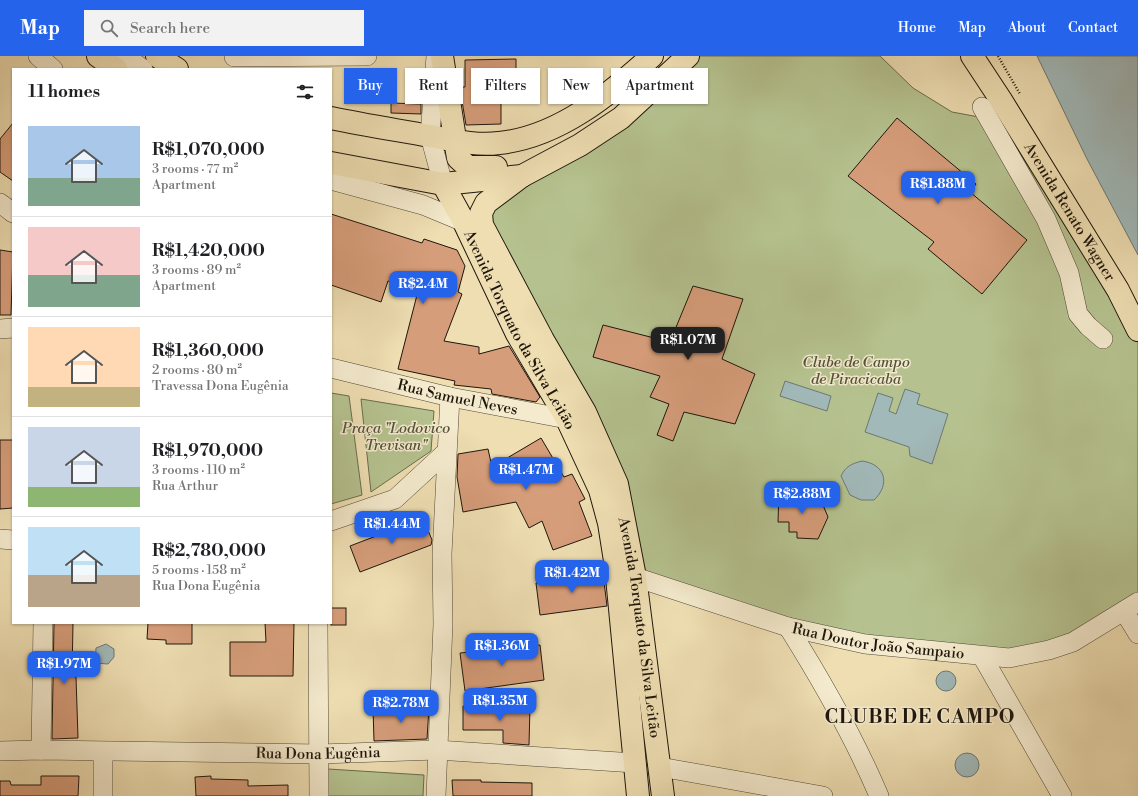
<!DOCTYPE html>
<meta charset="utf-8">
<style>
body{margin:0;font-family:"Libre Bodoni",serif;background:#f2f2f2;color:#202124;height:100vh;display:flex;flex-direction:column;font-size:15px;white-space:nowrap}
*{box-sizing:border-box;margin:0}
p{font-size:13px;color:#757577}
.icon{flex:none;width:22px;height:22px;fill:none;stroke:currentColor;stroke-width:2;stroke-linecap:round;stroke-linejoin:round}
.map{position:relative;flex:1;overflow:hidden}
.drawer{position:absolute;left:12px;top:12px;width:320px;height:556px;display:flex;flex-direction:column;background:#fff;border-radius:0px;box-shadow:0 1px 3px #0004}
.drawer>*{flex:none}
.banner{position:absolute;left:344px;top:12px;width:380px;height:36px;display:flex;gap:8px}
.price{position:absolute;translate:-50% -34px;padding:0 9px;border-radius:8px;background:#2563eb;color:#fff;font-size:13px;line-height:26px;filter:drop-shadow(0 1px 2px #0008)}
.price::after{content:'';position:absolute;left:50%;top:24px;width:12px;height:9px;margin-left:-6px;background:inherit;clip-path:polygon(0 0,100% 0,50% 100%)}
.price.selected{background:#222;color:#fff}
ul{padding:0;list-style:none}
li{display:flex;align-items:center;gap:12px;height:100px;padding:0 16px}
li+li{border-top:1px solid #e0e0e0}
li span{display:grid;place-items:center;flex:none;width:112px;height:80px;border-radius:0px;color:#555}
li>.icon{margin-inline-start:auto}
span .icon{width:48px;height:48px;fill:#fffc;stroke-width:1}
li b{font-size:17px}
h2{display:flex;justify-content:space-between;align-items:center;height:48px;padding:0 16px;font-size:17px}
.tag{padding:0 14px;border-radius:0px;background:#fff;box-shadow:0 1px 3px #0004;font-size:14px;line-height:36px}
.tag.selected{background:#2563eb;color:#fff}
header{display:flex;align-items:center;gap:24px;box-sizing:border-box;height:56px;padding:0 20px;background:#2563eb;color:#fff}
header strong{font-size:19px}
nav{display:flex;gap:22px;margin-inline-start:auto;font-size:14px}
.search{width:280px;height:36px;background:#f2f2f2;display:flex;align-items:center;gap:10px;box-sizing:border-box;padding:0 14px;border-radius:0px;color:#757577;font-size:15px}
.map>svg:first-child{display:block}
.green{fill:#b5c28f;stroke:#6a6c4e}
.water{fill:#a1b9b9;stroke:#6d7874}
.building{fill:#d69d7a;stroke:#1e160c}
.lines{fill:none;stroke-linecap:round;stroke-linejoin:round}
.minor-casing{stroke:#524836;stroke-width:20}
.major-casing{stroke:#1e160c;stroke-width:24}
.path{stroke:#1e160c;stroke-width:2.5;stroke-dasharray:1 2;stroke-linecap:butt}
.minor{stroke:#f4eacd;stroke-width:19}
.major{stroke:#eedeb2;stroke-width:22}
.labels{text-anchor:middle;stroke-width:3;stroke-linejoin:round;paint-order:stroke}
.street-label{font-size:15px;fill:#1e160c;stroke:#f4eacd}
.park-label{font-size:15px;font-style:italic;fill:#53523a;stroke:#f4eacd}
.district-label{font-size:19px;font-weight:bold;letter-spacing:1px;fill:#1e160c;stroke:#f4eacd}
</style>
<header>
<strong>Map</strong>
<div class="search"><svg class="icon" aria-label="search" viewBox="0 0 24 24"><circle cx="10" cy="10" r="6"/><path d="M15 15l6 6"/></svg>Search here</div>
<nav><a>Home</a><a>Map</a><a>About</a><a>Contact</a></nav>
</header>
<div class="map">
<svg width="1138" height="740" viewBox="0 0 1138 740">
<rect width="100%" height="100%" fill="#eedeb2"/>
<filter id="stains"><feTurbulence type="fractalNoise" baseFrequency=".005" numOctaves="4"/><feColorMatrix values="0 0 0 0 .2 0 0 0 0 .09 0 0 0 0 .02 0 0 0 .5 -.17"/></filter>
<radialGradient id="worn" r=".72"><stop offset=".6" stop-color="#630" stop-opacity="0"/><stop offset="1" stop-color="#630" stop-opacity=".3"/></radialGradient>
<g class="green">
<path d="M688,0H880L913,32L952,56L979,61L1001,44L1138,274V546L1124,555L1009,602L865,588L635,521L482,169L486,147L580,89Z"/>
<path d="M331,337L349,340L362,439L331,448Z"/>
<path d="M361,343L434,355L431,395L371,436Z"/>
<path d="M328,713L424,719L423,740H325Z"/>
</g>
<g class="water">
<path d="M1037,0H1138V199L1087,103Z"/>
<path d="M785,325L831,340L827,355L780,340Z"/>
<path d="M905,333L920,338L917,348L948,358L932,408L910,400L909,391L865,376L878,337L893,342L889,355L896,358Z"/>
<path d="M862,405C885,408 891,428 874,444H861L850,439L841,420C846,410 851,408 862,405Z"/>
<path d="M106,588L114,593V601L108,608L95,607L96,592Z"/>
<circle cx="946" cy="625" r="10"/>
<circle cx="967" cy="709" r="12"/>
</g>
<g class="building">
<path d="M516,3V27H501V68L466,69L461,39V31H465V4Z"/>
<path d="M391,47L421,48V58L391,57Z"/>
<path d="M897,62L976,128L970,136L1027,184L982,238L928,193L934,186L848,120Z"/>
<path d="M13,67V125L0,116V83Z"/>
<path d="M331,158L422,187L424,183L457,194L465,210L458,236L462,238L444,285L479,291V298L509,290L540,341L536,346L492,338L491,333L454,329L455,325L398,313L418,235L388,225L381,246L331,229Z"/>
<path d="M0,194L13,196L11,259H0Z"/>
<path d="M693,230L743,243L722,303L755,318L735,368L684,356L673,385L657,379L669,348L650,341L660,320L593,301L603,269L670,286Z"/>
<path d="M541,382L564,421L572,418L585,443L579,446L592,480L553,494L542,465L529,472L516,446L463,456L457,421L458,398L488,393L492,411Z"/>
<path d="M0,384H13V452L0,453Z"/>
<path d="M779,436H798L800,441L820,442L828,461L818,483L797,482V476H789V466H778Z"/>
<path d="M423,462L432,484L431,489L360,516L350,490Z"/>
<path d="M603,518L607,550L540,559L536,527Z"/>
<rect x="331" y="552" width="15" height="17"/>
<path d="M54,567H73L72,620L76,621L78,682L52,683Z"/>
<path d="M148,567H192V588H166V584L147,583Z"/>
<path d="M265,567H294L293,620H230V586H266Z"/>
<path d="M540,589L544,624L465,635L460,597Z"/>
<path d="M463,650H530L529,689L503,687V674H463Z"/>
<path d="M429,651L427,683L374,685L373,652Z"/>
<path d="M41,720H79L78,740H0V725H10L11,729H41Z"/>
<path d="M211,720V723L248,724V730L288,729V740H196L195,721Z"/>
<path d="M452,724H481V726L532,727V740H453Z"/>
</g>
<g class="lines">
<defs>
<g id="minor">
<path d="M38,0L53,13"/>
<path d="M125,0L143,13"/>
<path d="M436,0L430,80L443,128"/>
<path d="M234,1L367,0"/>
<path d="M982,51L1046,163L1069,217L1078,258L1088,270L1103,283"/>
<path d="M331,124L423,149L464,166"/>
<path d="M0,147L13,157"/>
<path d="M0,273L13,272"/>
<path id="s1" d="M331,312L450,341L567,363L576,359"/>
<path d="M331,465L395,443L446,396"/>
<path d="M0,483L13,484"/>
<path id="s2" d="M623,515L635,521L788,571L865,588L1009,602L1049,594L1073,586L1138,546"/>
<path d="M1124,555L1138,578"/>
<path d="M318,567L319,740"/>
<path d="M788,571C822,625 854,681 879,740"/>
<path d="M982,600L1062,740"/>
<path d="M41,694L43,567"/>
<path id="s3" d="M0,695L41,694L320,698L437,694L635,707"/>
<path d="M660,711L823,740"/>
<path d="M103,740V696"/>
<path d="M436,740L443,568L442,498L450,341"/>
</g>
<g id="major">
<path d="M98,0L116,13"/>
<path d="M157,0L177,13"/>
<path d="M442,0L458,102L468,111H496"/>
<path id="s4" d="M972,0L1001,44L1118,234L1138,274"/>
<path d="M331,62C364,69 397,74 430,80C452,84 476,90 499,87C559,81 610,38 652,0"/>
<path d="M331,107L443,128L522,120L580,89L621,62L688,0"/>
<path id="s5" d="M522,120L486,147L481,157L482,169L543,284L585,356L617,428L635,521L663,740"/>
<path id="s6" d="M443,128L464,166L517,278L567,363L600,434L609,467L616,511L638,740"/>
</g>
</defs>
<use href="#minor" class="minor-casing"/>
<use href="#major" class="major-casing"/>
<path class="path" d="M998,0L1020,38"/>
<use href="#minor" class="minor"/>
<use href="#major" class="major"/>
</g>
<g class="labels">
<g class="street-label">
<text dy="5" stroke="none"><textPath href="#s4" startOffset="184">Avenida Renato Wagner</textPath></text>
<text dy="5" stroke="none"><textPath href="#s6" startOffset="165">Avenida Torquato da Silva Leitão</textPath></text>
<text dy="5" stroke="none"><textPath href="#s1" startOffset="130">Rua Samuel Neves</textPath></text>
<text dy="5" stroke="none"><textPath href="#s5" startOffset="506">Avenida Torquato da Silva Leitão</textPath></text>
<text dy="5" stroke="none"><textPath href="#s2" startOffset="266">Rua Doutor João Sampaio</textPath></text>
<text dy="5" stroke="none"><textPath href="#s3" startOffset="318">Rua Dona Eugênia</textPath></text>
</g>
<g class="park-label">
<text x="856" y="311">Clube de Campo<tspan x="856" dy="17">de Piracicaba</tspan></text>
<text x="396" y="377">Praça "Lodovico<tspan x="396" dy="17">Trevisan"</tspan></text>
</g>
<g class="district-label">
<text x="920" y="667">CLUBE DE CAMPO</text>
</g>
</g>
<rect width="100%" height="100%" filter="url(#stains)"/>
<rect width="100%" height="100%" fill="url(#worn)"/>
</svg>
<b class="price" style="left:938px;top:149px">R$1.88M</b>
<b class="price" style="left:423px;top:249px">R$2.4M</b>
<b class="price selected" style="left:688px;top:305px">R$1.07M</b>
<b class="price" style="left:526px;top:435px">R$1.47M</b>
<b class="price" style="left:802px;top:459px">R$2.88M</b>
<b class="price" style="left:392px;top:489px">R$1.44M</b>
<b class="price" style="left:572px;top:538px">R$1.42M</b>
<b class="price" style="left:502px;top:611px">R$1.36M</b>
<b class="price" style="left:64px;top:629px">R$1.97M</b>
<b class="price" style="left:500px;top:666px">R$1.35M</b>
<b class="price" style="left:401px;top:668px">R$2.78M</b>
<div class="banner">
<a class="tag selected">Buy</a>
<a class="tag">Rent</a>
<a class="tag">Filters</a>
<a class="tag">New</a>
<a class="tag">Apartment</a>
</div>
<section class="drawer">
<h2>11 homes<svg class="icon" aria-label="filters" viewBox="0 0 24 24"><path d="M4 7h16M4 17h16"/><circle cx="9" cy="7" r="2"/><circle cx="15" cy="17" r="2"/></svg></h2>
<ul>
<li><span style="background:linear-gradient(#a9c7e8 65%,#7fa58c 0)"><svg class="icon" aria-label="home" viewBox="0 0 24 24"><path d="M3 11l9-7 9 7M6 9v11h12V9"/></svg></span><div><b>R$1,070,000</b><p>3 rooms · 77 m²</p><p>Apartment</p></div></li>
<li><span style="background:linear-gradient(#f6c9c9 60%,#7fa58c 0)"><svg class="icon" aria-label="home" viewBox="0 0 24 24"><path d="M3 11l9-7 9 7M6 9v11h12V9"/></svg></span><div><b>R$1,420,000</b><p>3 rooms · 89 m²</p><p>Apartment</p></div></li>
<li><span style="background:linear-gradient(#ffd9b3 75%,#c2b280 0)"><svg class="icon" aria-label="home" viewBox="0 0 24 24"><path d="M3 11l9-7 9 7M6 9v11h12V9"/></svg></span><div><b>R$1,360,000</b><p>2 rooms · 80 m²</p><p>Travessa Dona Eugênia</p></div></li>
<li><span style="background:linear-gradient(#c9d6e8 75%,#8fb573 0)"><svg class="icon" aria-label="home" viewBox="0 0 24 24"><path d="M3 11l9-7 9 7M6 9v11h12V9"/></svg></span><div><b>R$1,970,000</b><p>3 rooms · 110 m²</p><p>Rua Arthur</p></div></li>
<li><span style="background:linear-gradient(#bfe0f5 60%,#b9a48a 0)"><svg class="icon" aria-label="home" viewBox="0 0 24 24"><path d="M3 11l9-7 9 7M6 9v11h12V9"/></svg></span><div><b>R$2,780,000</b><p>5 rooms · 158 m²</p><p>Rua Dona Eugênia</p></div></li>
</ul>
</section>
</div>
